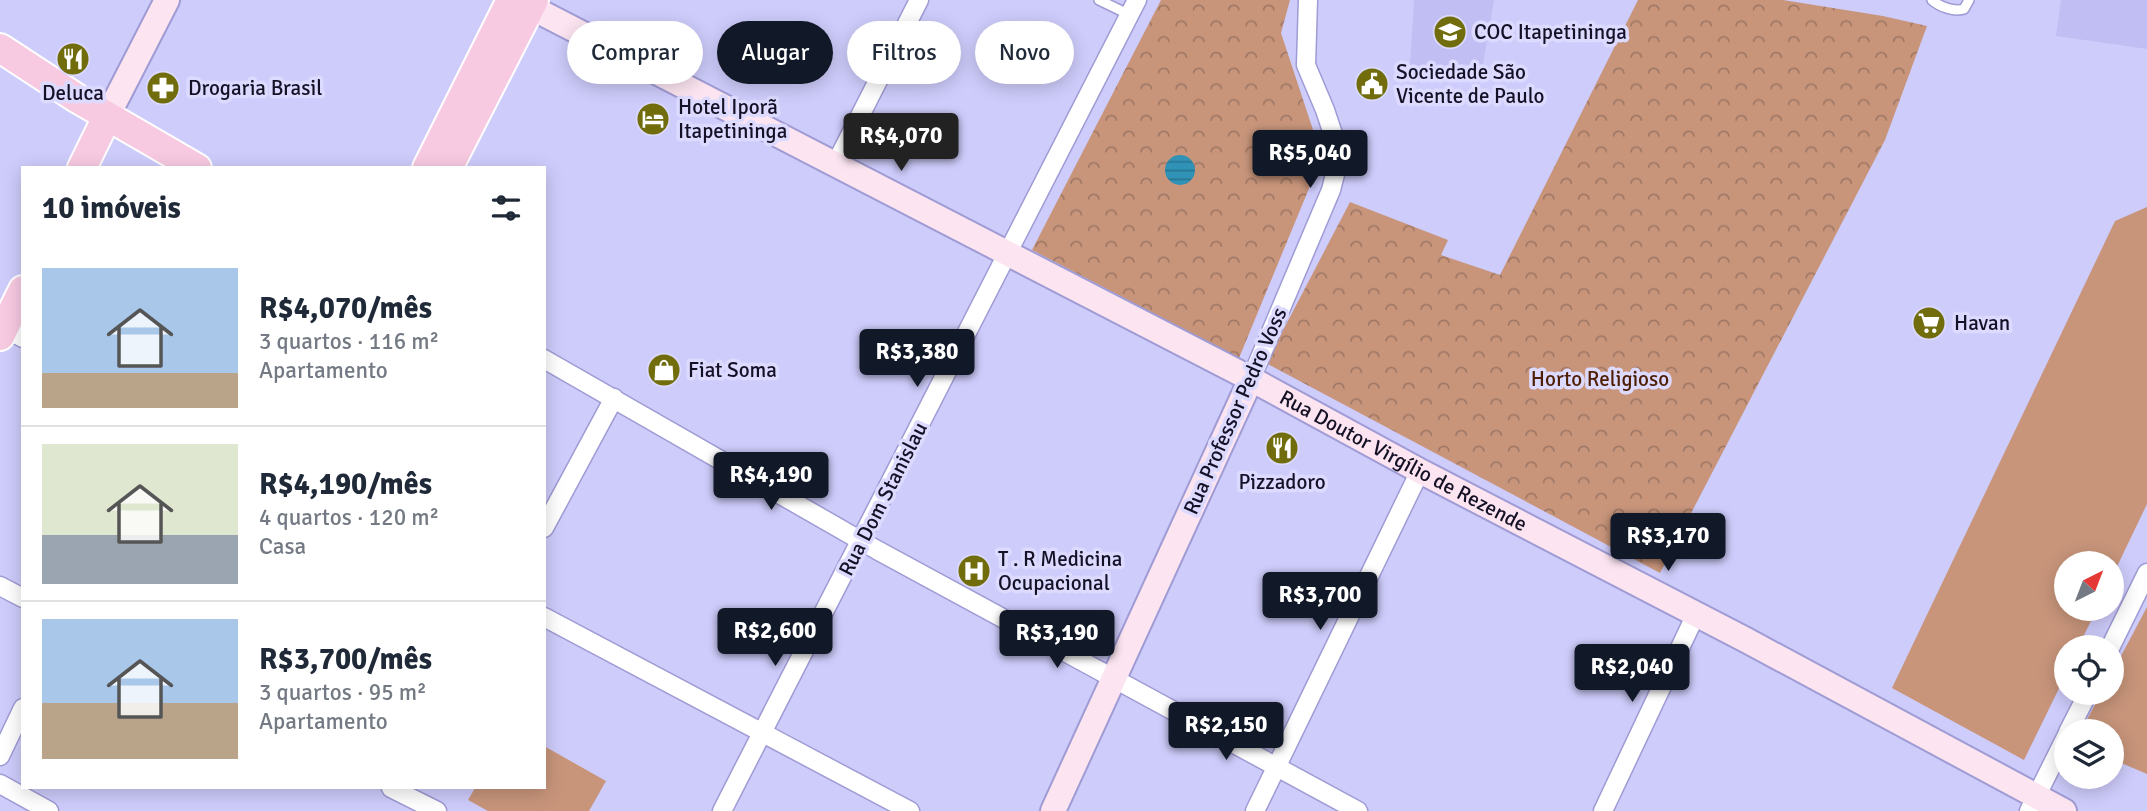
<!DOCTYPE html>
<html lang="pt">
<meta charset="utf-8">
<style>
body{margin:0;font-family:Signika,sans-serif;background:#f2f2f3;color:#1f2937;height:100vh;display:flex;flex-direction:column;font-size:26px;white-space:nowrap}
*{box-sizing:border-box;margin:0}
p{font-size:23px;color:#747a83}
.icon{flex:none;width:38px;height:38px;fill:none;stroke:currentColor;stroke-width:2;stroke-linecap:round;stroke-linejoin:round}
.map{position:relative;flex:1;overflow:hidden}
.sheet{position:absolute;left:21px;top:166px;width:525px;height:623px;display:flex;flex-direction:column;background:#fff;border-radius:0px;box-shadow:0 4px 18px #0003}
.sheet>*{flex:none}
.guide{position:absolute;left:567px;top:21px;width:665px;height:63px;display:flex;gap:14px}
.needle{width:46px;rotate:42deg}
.tools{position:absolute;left:2054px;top:551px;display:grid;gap:14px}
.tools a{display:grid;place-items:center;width:70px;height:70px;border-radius:50%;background:#fff;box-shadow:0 4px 18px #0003;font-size:35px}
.price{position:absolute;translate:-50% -60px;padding:0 16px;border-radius:7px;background:#111827;color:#fff;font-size:23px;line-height:46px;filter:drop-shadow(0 2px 4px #0008)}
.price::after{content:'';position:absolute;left:50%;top:42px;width:21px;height:16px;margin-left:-10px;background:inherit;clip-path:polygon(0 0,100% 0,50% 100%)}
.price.current{background:#222;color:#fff}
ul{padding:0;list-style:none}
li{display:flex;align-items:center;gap:21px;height:175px;padding:0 21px}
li+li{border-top:2px solid #e0e1e3}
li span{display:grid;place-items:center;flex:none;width:196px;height:140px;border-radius:0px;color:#555}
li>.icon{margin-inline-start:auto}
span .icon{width:84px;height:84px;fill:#fffc;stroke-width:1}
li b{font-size:30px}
h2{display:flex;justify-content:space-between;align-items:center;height:84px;padding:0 21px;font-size:30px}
.pill{padding:0 24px;border-radius:32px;background:#fff;box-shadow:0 4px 18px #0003;font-size:24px;line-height:63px}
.pill.current{background:#111827;color:#fff}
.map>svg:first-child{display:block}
.built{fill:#c1bef3}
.grass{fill:#c8957b}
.forest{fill:url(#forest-crowns)}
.water{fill:url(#water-rules)}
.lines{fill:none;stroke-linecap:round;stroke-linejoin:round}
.lane-casing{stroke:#9f9bd4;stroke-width:12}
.street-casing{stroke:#9f9bd4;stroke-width:21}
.secondary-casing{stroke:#9f9bd4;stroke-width:28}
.primary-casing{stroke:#fff;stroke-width:32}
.lane{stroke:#fff;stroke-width:9}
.street{stroke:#fff;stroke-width:18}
.secondary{stroke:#fce5f1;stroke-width:24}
.primary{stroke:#f8cae2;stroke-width:28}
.labels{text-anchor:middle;stroke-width:7;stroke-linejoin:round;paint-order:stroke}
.poi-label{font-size:21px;fill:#141126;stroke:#dcdaff;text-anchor:start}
.park-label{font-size:21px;fill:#4d1e02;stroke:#dcdaff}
.street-label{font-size:21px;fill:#141126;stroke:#dcdaff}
</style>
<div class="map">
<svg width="2147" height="811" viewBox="0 0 2147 811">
<defs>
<pattern id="forest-crowns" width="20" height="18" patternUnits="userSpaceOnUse" patternTransform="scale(1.75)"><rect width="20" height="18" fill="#c8957b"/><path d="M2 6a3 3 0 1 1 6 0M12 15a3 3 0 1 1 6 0" fill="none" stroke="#a17865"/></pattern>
<pattern id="water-rules" width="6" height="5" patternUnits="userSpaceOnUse" patternTransform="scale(1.75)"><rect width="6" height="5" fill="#3092b6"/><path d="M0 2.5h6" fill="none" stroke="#287694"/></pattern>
</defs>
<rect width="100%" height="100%" fill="#ceccfb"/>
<g class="built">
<path d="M1414,0H1494L1483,64L1410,66Z"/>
<path d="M2061,0H2147V49L2056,36Z"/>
</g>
<g class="grass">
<path d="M2147,207V504L2112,577V564H2067V609H2097L2078,647L2067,648V672L2024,760L1892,688L2115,221Z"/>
<path d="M2147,607V774L2112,759V732L2081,731L2101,693H2112V673Z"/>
<path d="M544,746L606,781L589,811H488L468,800L475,788H544Z"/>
</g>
<g class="forest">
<path d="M1161,0H1290L1281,33L1322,157L1239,358L1032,250Z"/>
<path d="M1638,0H1783L1883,16L1927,26L1885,140L1660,573L1266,363L1350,202L1448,240L1441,255L1500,275Z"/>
</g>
<circle class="water" cx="1180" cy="170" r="15"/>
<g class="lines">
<defs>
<g id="lane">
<path d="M1099,0L1130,15"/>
<path d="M1932,0C1940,7 1954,12 1964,9L1969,0"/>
</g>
<g id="street">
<path d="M835,165L919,0"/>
<path d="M0,326L23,338"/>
<path d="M544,359L877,550L1358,811"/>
<path d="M1251,379L1331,190L1340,155L1325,110L1306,65L1308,0"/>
<path d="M544,528L614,398"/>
<path d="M0,586L23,598"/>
<path d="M544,617L910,811"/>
<path d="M2110,648L2147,573"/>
<path d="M2068,732L2088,693"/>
<path d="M0,756L23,708"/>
<path d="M0,784L49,811"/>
<path d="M391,788L437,811"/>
<path d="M722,811L1137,0"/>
<path d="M1255,811L1420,471"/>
<path d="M1603,811L1696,614"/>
<path d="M2029,811L2067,735"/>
</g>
<g id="secondary">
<path id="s1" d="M517,0L1251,379L1420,471L1746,640L2064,811"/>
<path d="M107,117L167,0"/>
<path d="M1053,811L1251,379"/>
</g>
<g id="primary">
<path d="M0,48L78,99L197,168"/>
<path d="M82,168L107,117"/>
<path d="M427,168L511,0"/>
<path d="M448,168L534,0"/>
<path d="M0,336L23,290"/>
</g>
</defs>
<use href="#lane" class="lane-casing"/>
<use href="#street" class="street-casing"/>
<use href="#secondary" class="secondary-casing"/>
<use href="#primary" class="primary-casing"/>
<use href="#lane" class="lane"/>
<use href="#street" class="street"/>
<use href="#secondary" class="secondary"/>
<use href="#primary" class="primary"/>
</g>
<defs>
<symbol id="school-disc" viewBox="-11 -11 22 22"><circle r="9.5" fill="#716d0d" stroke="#dcdaff"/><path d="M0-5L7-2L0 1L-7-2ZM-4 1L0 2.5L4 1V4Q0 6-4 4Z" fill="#fff"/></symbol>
<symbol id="restaurant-disc" viewBox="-11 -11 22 22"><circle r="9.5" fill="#716d0d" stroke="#dcdaff"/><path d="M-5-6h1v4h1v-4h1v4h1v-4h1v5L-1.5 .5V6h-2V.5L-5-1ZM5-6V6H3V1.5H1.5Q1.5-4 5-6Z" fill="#fff"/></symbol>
<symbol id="civic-disc" viewBox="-11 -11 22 22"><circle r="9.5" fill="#716d0d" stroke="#dcdaff"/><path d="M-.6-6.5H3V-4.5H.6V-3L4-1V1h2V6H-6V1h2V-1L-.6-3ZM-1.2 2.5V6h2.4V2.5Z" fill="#fff"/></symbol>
<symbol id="pharmacy-disc" viewBox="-11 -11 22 22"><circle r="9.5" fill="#716d0d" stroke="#dcdaff"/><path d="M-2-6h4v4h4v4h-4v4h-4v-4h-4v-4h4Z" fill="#fff"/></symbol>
<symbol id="hotel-disc" viewBox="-11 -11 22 22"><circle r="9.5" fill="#716d0d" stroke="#dcdaff"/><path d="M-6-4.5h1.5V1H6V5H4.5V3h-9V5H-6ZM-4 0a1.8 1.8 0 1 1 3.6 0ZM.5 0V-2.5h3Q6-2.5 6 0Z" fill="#fff"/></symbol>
<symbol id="supermarket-disc" viewBox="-11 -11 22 22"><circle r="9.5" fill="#716d0d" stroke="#dcdaff"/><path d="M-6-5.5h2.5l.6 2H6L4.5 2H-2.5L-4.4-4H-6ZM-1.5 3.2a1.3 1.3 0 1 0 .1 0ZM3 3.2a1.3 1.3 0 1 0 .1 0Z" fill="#fff"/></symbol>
<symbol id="shop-disc" viewBox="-11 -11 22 22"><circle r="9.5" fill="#716d0d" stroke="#dcdaff"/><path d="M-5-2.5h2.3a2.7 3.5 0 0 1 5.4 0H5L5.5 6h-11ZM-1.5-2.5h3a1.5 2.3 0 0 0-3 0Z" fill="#fff"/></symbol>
<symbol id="hospital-disc" viewBox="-11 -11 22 22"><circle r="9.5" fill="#716d0d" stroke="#dcdaff"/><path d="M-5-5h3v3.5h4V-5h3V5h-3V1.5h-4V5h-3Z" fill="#fff"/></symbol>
</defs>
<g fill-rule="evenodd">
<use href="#school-disc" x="1431" y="13" width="38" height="38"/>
<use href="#restaurant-disc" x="54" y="40" width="38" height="38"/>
<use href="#civic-disc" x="1353" y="65" width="38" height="38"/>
<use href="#pharmacy-disc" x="144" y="69" width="38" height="38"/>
<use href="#hotel-disc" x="634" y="100" width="38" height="38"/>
<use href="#supermarket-disc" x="1910" y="304" width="38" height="38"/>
<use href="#shop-disc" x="645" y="351" width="38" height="38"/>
<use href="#restaurant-disc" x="1263" y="429" width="38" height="38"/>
<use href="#hospital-disc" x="955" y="552" width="38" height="38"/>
</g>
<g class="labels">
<g class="poi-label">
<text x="1474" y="39">COC Itapetininga</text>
<text x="1396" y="79">Sociedade São<tspan x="1396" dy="24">Vicente de Paulo</tspan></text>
<text x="188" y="95">Drogaria Brasil</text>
<text x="73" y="100" text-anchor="middle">Deluca</text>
<text x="678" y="114">Hotel Iporã<tspan x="678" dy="24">Itapetininga</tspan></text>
<text x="1954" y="330">Havan</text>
<text x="688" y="377">Fiat Soma</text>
<text x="1282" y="489" text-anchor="middle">Pizzadoro</text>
<text x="998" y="566">T . R Medicina<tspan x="998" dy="24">Ocupacional</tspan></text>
</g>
<g class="park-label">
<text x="1600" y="386">Horto Religioso</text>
</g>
<g class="street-label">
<text transform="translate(1235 411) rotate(-66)" y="7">Rua Professor Pedro Voss</text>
<text dy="7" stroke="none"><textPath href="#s1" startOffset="999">Rua Doutor Virgílio de Rezende</textPath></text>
<text transform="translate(883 499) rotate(-63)" y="7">Rua Dom Stanislau</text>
</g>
</g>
</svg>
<div class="tools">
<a><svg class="needle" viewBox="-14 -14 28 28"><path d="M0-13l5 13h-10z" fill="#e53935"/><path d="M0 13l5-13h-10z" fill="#747a83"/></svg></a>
<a><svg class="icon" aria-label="locate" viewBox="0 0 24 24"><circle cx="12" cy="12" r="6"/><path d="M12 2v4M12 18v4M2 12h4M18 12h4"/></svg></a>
<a><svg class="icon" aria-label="layers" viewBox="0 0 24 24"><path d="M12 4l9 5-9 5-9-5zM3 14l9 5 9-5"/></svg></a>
</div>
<b class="price current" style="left:901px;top:173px">R$4,070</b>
<b class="price" style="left:1310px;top:190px">R$5,040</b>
<b class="price" style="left:917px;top:389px">R$3,380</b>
<b class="price" style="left:771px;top:512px">R$4,190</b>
<b class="price" style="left:1668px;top:573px">R$3,170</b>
<b class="price" style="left:1320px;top:632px">R$3,700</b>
<b class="price" style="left:775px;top:668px">R$2,600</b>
<b class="price" style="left:1057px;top:670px">R$3,190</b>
<b class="price" style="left:1632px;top:704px">R$2,040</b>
<b class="price" style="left:1226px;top:762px">R$2,150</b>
<div class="guide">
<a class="pill">Comprar</a>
<a class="pill current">Alugar</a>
<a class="pill">Filtros</a>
<a class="pill">Novo</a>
</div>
<section class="sheet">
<h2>10 imóveis<svg class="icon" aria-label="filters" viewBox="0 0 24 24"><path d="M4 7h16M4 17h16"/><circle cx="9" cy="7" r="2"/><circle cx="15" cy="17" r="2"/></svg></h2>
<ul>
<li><span style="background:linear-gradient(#a9c7e8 75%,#b9a48a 0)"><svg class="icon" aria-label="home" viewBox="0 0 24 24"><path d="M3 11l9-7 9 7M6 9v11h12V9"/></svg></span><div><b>R$4,070/mês</b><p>3 quartos · 116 m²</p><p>Apartamento</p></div></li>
<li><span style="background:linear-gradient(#dfe7d0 65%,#9aa5b1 0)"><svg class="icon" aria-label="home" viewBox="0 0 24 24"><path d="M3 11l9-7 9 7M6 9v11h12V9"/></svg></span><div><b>R$4,190/mês</b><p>4 quartos · 120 m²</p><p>Casa</p></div></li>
<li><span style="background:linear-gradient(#a9c7e8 60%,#b9a48a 0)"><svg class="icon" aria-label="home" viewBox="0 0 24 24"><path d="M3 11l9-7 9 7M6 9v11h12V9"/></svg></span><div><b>R$3,700/mês</b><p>3 quartos · 95 m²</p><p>Apartamento</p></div></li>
</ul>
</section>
</div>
